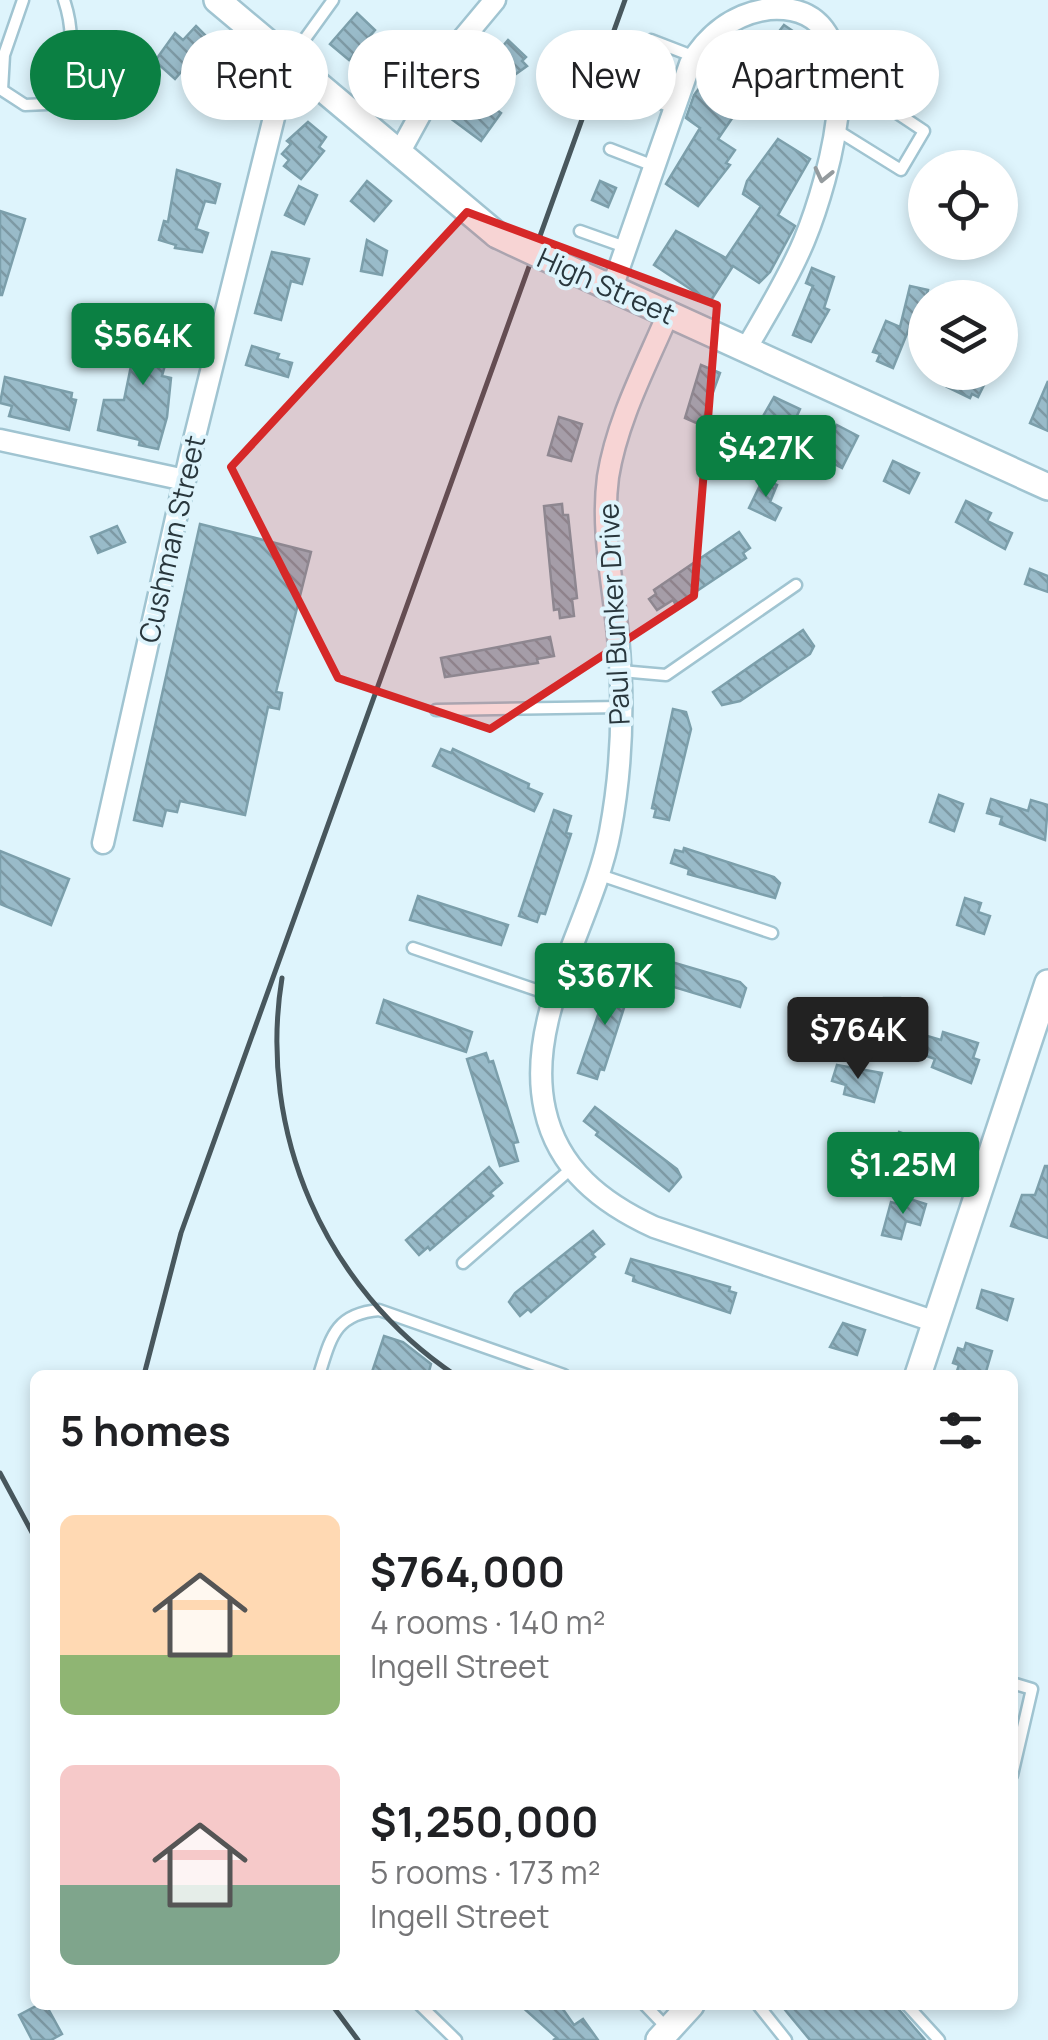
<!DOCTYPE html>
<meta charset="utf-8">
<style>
body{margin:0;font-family:Manrope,sans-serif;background:#f2f2f2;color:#202124;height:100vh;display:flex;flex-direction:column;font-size:38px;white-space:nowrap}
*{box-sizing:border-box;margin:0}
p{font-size:32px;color:#757577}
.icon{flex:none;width:55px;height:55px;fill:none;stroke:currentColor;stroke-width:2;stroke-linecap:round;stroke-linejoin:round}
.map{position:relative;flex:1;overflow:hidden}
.drawer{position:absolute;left:30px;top:1370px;width:988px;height:640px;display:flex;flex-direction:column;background:#fff;border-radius:15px;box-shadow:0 5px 15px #0003}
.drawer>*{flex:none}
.top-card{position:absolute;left:30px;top:30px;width:990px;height:90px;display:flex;gap:20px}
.controls{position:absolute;left:908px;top:150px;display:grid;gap:20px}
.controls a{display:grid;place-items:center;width:110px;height:110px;border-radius:50%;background:#fff;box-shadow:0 5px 15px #0003;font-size:50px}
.price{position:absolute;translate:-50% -85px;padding:0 22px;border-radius:10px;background:#0b8043;color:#fff;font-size:32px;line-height:65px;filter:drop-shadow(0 2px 5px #0008)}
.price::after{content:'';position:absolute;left:50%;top:60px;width:30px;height:22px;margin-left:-15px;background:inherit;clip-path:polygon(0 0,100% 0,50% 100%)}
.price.on{background:#222;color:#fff}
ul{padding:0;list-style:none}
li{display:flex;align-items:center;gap:30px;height:250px;padding:0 30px}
li span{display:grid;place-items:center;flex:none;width:280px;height:200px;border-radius:15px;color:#555}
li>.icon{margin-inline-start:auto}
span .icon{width:120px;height:120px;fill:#fffc;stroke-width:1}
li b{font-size:42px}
h2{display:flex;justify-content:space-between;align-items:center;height:120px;padding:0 30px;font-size:42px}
.pill{padding:0 35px;border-radius:45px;background:#fff;box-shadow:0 5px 15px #0003;font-size:35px;line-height:90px}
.pill.on{background:#0b8043;color:#fff}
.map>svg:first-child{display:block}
.building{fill:url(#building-back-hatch);stroke:#7c9fab;stroke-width:2.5}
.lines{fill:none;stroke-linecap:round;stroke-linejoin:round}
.service-casing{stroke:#a0c4d1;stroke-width:15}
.minor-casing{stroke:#a0c4d1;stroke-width:25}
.tertiary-casing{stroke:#a0c4d1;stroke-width:30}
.service{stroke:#fff;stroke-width:10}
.minor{stroke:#fff;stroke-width:20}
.tertiary{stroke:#fff;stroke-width:25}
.rail{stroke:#48575d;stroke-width:5}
.tertiary-bridge-casing{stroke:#a0c4d1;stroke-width:30;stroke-linecap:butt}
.tertiary-bridge{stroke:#fff;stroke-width:25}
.oneway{stroke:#949b9e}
.marked{fill:#d62828;fill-opacity:0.2;stroke:#d62828;stroke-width:8;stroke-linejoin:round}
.labels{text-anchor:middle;stroke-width:8;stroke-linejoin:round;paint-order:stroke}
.street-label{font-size:28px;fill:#29373d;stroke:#def4fc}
</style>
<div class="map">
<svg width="1048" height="2040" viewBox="0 0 1048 2040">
<defs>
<pattern id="building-back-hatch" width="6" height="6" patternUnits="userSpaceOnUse" patternTransform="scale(2.5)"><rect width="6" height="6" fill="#99bbc9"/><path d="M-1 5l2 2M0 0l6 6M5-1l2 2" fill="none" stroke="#7d99a4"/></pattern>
</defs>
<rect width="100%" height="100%" fill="#def4fc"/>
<g class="building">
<path d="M357,13L375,30L349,60L330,44Z"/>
<path d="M784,25L815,46L807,58L810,60L800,75L790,69L771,97L754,86L718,139L735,150L726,163L730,165L698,206L666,184L700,128L686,118L694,95L719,62L743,78Z"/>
<path d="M196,26L209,39L175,79L155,61L175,33L183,40Z"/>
<path d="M508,40L526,57L522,61L527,66L509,79L489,62Z"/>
<path d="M242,68L255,78L232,117L210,100L230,75L234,78Z"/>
<path d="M469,90L501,113L481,141L450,118Z"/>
<path d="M308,122L326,137L319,147L324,151L301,179L284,166L289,160L282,154L291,144L287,141Z"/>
<path d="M778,139L810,159L778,215L795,226L770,272L759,283L733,266L710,302L654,265L676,231L726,258L761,206L743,194L747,181Z"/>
<path d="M177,170L220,184L215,203L205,201L196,229L208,233L202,252L175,248L176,245L159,240L164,221L168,222Z"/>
<path d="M367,181L391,201L374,221L351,201Z"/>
<path d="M600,181L616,188L608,207L592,200Z"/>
<path d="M299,186L317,195L304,224L285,215Z"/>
<path d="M0,211L25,219L2,295H0Z"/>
<path d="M367,240L387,251L382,275L361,271Z"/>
<path d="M272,252L309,259L302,284L291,281L281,320L255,313Z"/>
<path d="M812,268L834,277L824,308L829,310L811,342L793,335L813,286L806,283Z"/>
<path d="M910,286L928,290L923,310L917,309L893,368L877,361L880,354L873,352L886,321L900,327Z"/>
<path d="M157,312L178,318L162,376L171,378L167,417L158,449L139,445L140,440L98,430L104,400H124L131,366L111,362L114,347L141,353Z"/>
<path d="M252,346L279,354L277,359L292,363L288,377L246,365Z"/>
<path d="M701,365L720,373L701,425L685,418Z"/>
<path d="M954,372L985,383L978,397L972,394L970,398L947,387Z"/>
<path d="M5,377L72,393L71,399L76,400L69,430L9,416L12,406L0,403Z"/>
<path d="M1048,381V431L1030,423Z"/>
<path d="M774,397L800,409L789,433L781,429L760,472L745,468L751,448L746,446Z"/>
<path d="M559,417L582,424L571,461L548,455Z"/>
<path d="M837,425L858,436L842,468L821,457Z"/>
<path d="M893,461L919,473L909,493L884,481Z"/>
<path d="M763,479L777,485L770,502L781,508L775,520L749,508Z"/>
<path d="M966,501L991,513L987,521L1012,533L1005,549L956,522Z"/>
<path d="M562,504L563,515H568L577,598L572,599L574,616L560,618L559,609L554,610L544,506Z"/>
<path d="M200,524L311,552L276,692L282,693L279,709L268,707L245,815L180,801L177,812L166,810L162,826L134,820Z"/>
<path d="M117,526L125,542L98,553L91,537Z"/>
<path d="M739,532L750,548L743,553L746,558L676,605L673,600L657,610L649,599L656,594L654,590Z"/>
<path d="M1030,569L1048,576V592L1025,584Z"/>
<path d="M803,630L814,646L810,654L740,701L722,705L713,692Z"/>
<path d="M550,637L554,656L537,659L538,663L445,677L441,658Z"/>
<path d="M673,709L686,712L691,729L669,820L654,817L656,809L652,808Z"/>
<path d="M441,749L451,753L453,749L529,784L528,788L542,794L534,811L433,766Z"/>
<path d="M939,795L963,804L954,831L930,822Z"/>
<path d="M991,799L1028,811L1031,800L1048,805L1045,840L1000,824L1002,817L987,813Z"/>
<path d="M554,810L571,816L566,833L571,834L545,914L540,913L537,922L519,916Z"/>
<path d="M684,848L774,877L780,883L775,898L688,874L689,869L671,863L675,850L683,852Z"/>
<path d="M0,851L69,879L51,925L0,904Z"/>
<path d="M418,896L508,925L501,945L410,920Z"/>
<path d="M965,898L981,903L978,912L990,916L984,934L957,925Z"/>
<path d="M641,953L740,982L746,988L740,1007L634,975Z"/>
<path d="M611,977L632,983L604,1070L600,1069L597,1079L578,1073Z"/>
<path d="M884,998H900L899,1020H884Z"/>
<path d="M384,1000L472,1032L466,1052L377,1023Z"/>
<path d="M943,1032L978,1043L973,1058L979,1060L971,1083L932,1067L935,1059L918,1053L924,1035L941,1040Z"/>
<path d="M486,1053L489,1062L493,1061L518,1142L513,1143L518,1161L500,1166L467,1059Z"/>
<path d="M837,1065L882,1073L874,1102L844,1094L846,1085L832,1081Z"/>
<path d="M595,1107L677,1169L681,1177L669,1191L596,1135L598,1132L584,1121Z"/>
<path d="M899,1132L933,1144L925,1167L891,1156Z"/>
<path d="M1045,1166H1048V1238L1011,1226L1022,1195H1035Z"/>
<path d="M489,1167L502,1183L490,1193L493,1196L430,1250L428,1247L419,1255L406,1240Z"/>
<path d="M900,1196L926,1204L920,1225L906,1221L901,1239L882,1235L891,1202L898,1204Z"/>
<path d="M593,1231L604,1244L592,1254L595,1257L531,1312L528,1309L520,1316L509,1302L515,1293Z"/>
<path d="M631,1259L730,1287L729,1291L736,1293L730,1313L633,1281L634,1276L626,1273Z"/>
<path d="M982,1290L1013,1299L1007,1320L977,1308Z"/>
<path d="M843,1323L865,1330L857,1355L830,1347Z"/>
<path d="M384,1336L403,1342L431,1364L428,1375H371Z"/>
<path d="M966,1343L992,1351L985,1375L957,1371L959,1365L953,1363L958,1348L964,1350Z"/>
<path d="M38,2005H46L62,2034L51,2040H32L19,2015Z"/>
<path d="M520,2005H560L574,2025L583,2019L598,2040H553L557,2038Z"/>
<path d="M781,2005H895L925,2040H810Z"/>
</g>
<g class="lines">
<defs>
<g id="service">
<path d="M23,0L4,55L2,90L25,105L47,104C71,70 77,39 64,0"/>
<path d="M651,40L695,57"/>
<path d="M289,61L333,0"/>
<path d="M631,93L675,108"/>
<path d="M835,129L901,170L924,131L840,75"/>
<path d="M610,149L654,166"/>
<path d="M580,231L625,247"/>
<path d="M621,671L666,675L796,585"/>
<path d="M436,710L621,707"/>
<path d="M600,875L772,933"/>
<path d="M413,948L554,996"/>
<path d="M463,1263L572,1168"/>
<path d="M319,1375C331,1337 335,1314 379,1310L564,1375"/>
<path d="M1012,1683L1032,1689L1012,1775"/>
<path d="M420,2005L456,2040"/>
<path d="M645,2005L669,2030"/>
<path d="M758,2005L786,2040"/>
<path d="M907,2005L939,2040"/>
</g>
<g id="minor">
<path d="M398,155L460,42L495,0"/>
<path d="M612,288L690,64C708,34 733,14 769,9C885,0 827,185 804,241C788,279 766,314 746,349"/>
<path d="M668,314C646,366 617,420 608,477C601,530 613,583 618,636C624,701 622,769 610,832C593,922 524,1016 545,1110C558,1169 602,1203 654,1227L936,1322"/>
<path d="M0,440L185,480"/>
<path d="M103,843L190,456L288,61"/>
</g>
<g id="tertiary">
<path d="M217,0L497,235"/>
<path d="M574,271L1048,487"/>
<path d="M918,1375L1048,983"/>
<path d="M659,2040L691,2005"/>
</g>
</defs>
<use href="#service" class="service-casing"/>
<use href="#minor" class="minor-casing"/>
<use href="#tertiary" class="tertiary-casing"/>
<use href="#service" class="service"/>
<use href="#minor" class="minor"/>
<use href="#tertiary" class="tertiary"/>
<g class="rail">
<path d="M282,978C257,1132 325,1288 455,1375"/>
<path d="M144,1375L181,1233L625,0"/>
<path d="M0,1473L35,1538"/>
<path d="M332,2005L358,2040"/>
</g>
<defs>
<path id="tertiary-bridge" d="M497,235L574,271"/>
</defs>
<use href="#tertiary-bridge" class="tertiary-bridge-casing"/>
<use href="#tertiary-bridge" class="tertiary-bridge"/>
</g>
<defs><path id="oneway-chevron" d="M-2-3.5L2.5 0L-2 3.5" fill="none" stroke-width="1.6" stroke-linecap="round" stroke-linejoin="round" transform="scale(2.5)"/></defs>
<use class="oneway" href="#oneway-chevron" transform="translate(823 175) rotate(103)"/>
<path class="marked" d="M467,212L717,305L694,596L490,729L338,678L231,467Z"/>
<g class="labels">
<g class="street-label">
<text transform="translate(606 286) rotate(24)" y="10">High Street</text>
<text transform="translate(172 539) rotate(-77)" y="10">Cushman Street</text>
<text transform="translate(614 614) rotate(-93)" y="10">Paul Bunker Drive</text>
</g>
</g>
</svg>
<div class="controls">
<a><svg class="icon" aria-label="locate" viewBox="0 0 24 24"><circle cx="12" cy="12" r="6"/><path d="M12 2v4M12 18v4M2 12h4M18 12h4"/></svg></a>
<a><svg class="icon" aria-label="layers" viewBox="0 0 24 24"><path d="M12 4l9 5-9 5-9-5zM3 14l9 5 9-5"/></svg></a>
</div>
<b class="price" style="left:143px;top:388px">$564K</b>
<b class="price" style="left:766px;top:500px">$427K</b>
<b class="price" style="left:605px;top:1028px">$367K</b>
<b class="price on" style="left:858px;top:1082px">$764K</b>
<b class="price" style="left:903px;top:1217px">$1.25M</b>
<div class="top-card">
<a class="pill on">Buy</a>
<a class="pill">Rent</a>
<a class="pill">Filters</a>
<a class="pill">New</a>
<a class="pill">Apartment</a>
</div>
<section class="drawer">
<h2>5 homes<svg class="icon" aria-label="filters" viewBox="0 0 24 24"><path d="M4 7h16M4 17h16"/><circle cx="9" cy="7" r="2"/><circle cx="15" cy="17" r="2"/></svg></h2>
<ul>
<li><span style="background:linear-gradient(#ffd9b3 70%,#8fb573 0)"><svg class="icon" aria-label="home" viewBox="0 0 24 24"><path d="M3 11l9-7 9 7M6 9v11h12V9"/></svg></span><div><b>$764,000</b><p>4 rooms · 140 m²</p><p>Ingell Street</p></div></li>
<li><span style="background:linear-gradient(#f6c9c9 60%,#7fa58c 0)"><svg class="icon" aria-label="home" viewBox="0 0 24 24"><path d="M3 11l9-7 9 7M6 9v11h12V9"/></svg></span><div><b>$1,250,000</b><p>5 rooms · 173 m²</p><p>Ingell Street</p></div></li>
</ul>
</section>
</div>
